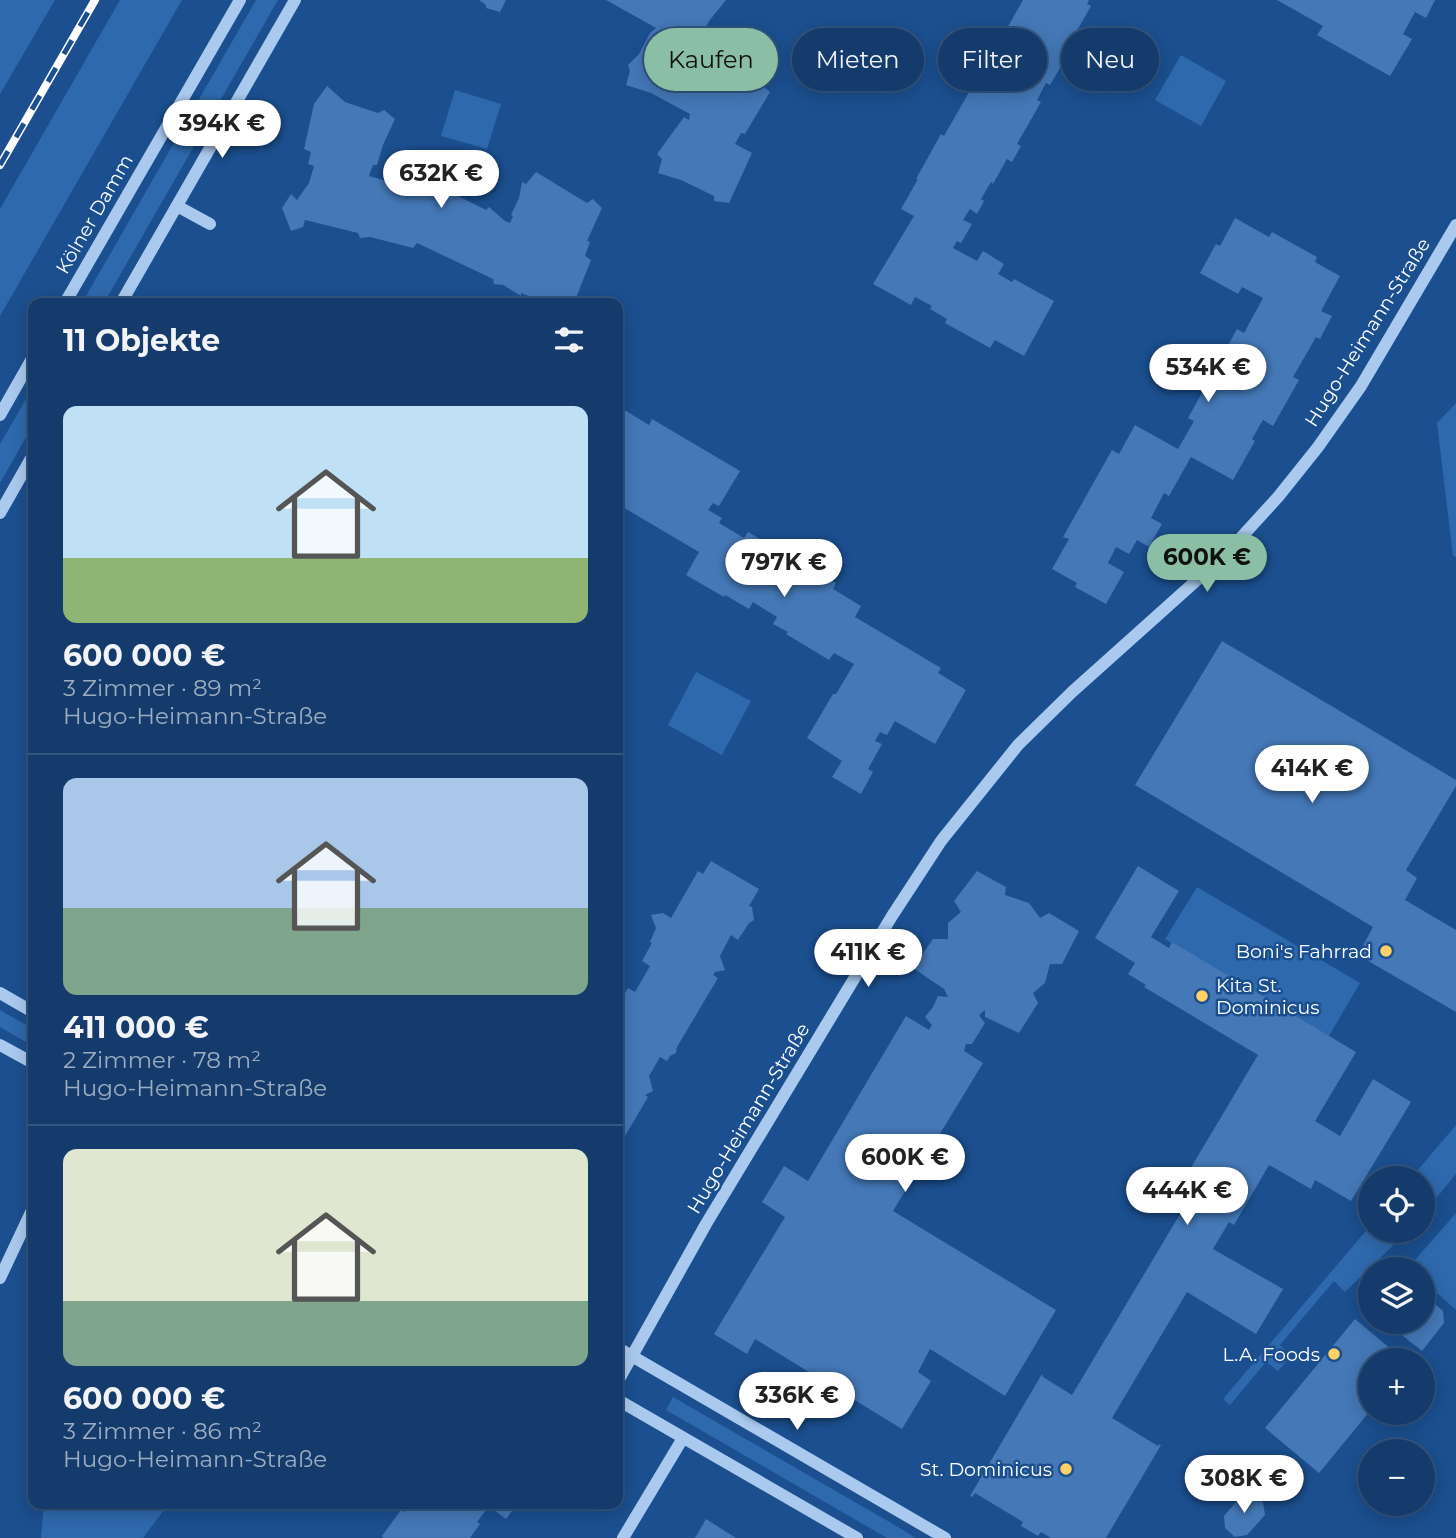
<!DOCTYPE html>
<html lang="de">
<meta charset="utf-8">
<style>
body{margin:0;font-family:Montserrat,sans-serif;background:#214673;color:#f1f3f6;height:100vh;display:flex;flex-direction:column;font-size:26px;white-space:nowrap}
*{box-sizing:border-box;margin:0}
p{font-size:23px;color:#9dadc1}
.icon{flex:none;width:38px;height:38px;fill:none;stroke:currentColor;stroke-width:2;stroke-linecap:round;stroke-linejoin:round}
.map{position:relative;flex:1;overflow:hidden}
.side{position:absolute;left:28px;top:298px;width:595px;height:1211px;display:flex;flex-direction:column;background:#143b6b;border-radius:14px;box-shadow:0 4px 18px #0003,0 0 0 2px #33557e}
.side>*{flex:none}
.banner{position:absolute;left:644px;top:28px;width:665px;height:63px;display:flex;gap:14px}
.fabs{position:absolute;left:1358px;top:1166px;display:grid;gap:14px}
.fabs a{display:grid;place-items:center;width:77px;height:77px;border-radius:50%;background:#143b6b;box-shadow:0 4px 18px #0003,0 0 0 2px #33557e;font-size:35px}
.price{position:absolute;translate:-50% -60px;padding:0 16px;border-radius:24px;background:#fff;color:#222;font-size:23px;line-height:46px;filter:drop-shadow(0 2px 4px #0008)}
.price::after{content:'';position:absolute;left:50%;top:42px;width:21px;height:16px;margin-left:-10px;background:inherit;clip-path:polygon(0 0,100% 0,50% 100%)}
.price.on{background:#8abfa5;color:#111}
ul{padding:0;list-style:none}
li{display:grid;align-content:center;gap:14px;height:371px;padding:0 35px}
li+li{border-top:2px solid #33557e}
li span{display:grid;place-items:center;height:217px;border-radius:14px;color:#555}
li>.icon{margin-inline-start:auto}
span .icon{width:126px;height:126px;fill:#fffc;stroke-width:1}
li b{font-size:30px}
h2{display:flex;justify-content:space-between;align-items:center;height:84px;padding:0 35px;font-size:30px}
.pill{padding:0 24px;border-radius:32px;background:#143b6b;box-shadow:0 4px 18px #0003,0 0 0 2px #33557e;font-size:24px;line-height:63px}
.pill.on{background:#8abfa5;color:#111}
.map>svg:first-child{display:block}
.green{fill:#2e69ad}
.building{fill:#4478b7}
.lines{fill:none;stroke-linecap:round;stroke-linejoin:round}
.minor{stroke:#a9c9ee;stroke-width:12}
.rail-casing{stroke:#fff;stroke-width:8}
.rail{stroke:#1b4f8f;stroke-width:5;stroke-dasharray:16;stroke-linecap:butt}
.poi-dot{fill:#ffd166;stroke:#1b4f8f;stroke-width:2.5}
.labels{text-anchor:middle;stroke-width:5;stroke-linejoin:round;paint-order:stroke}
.street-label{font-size:19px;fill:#fff;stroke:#1b4f8f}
.poi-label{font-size:19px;fill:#fff;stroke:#1b4f8f;text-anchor:end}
</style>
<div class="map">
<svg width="1456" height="1538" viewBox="0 0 1456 1538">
<rect width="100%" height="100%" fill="#1b4f8f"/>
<g class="green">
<path d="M0,0H55L0,94Z"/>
<path d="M120,0H182L0,316V209Z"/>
<path d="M256,0H278L104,303H82Z"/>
<path d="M1181,55L1226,81L1201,126L1155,100Z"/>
<path d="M455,90L501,104L487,149L441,136Z"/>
<path d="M33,387V425L0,483V444Z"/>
<path d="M1456,403V557L1453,556L1437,423Z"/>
<path d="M696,672L751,701L722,755L668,725Z"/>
<path d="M1197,887L1360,983L1329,1036L1165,939Z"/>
<path d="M0,1010L33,1029V1046L0,1027Z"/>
<path d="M1456,1125V1174L1423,1214V1178H1411Z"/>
<path d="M1456,1213V1310L1429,1286L1423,1293V1269H1407Z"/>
<path d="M1370,1226V1230H1409L1345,1292L1334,1281L1280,1345L1291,1356L1278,1371L1266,1362L1230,1405L1223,1399Z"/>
<path d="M673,1397L893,1524L916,1538H887L666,1410Z"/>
<path d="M44,1503H169L143,1538H41Z"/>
</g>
<g class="building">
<path d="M479,0H506L500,12L486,8V5Z"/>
<path d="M606,0H726L709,21L700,39L704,40L701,53L711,56L710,60L760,84L770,92L745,134L741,133L735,144L752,153L729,203L714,201V196L681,180L658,173L662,159L657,154L684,117L689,120L690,114L651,93L626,85L630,71L628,65L639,54L650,33L656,28Z"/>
<path d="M1023,0H1089L1087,4L1091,6L1070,43L1078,47L1069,63L1064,61L1050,85L1046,83L1037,100L1041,102L1017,144L1021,146L1012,162L1007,159L993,184L991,182L981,199L984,201L977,214L970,209L963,220L972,224L961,243L957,241L953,248L977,261L983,251L1004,264L998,274L1012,282L1014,279L1054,301L1024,356L995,340L990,348L945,323L947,319L930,309L932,306L915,297L911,305L873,284L914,216L901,209L918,179H916L941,134L944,136L976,80L978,81L987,65L991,67L996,57L992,55Z"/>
<path d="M1277,0H1435L1426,18L1415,12L1403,34L1412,39L1390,76L1317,35L1323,26Z"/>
<path d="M327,86L345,102L378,113L384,110L395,119L383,145L377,165H373L369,176L424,192L426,188L436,196V201L443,204L450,192L486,210L489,207L505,221L510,223L513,216L511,215L519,198L522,182L526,184L536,172L587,203L593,199L602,208L587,241L590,242L585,256L591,260L574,303H546L521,293V296L503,285L494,284L493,279L417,243L413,248L370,237L360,238L358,233L305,220L303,227L291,231L282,208L291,194L297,200L309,183L314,166L308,164L311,152L304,149L314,104Z"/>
<path d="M1235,218L1269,237L1272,232L1317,257L1315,262L1340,276L1321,311L1332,316L1320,339L1316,337L1293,377L1299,380L1273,426L1263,420L1252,439L1255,441L1233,480L1191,457L1169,496L1164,493L1151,518L1162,524L1149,547L1137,540L1129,554L1116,547L1108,563L1124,572L1106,604L1075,587L1077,583L1052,569L1069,539L1063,537L1112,450L1119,454L1135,425L1178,449L1194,421L1188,418L1237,329L1244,333L1263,298L1242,287L1238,294L1200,273L1216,244L1220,246Z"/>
<path d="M618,406L649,425L652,419L740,471L719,506L713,503L708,510L722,518L719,523L744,538L748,532L836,583L833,589L861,606L855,617L941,668L938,673L966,690L935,744L895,721L887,735L880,732L875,741L882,744L868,769L873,772L861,794L832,777L842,761L807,738L833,694H836L854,664L834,653L829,660L786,634L788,632L773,624L777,617L753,602L749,609L725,595L724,597L686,575L699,552L621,506L624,501L618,497Z"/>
<path d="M1222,641L1456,780V786L1406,870L1417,878L1405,900L1456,930V1012L1358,955L1373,927L1135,785Z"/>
<path d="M711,861L759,889L749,906L752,907L754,920L749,923L738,940L731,935L720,956L725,970L715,972L713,975L718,978L677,1047L676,1053L670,1056L667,1061L660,1057L649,1076L653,1091L645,1095L648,1097L618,1148V1006L628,988L635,992L650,966L642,961L652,943L650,942L656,928L651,915L663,913L671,918L698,871L703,874Z"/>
<path d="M1138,866L1179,891L1151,937L1169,948L1172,942L1356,1052L1315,1121L1340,1136L1373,1079L1411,1102L1351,1201L1315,1180L1311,1189L1269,1165L1234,1225L1229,1222L1213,1249L1283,1289L1256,1334L1187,1292L1112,1418L1158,1446L1159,1444L1161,1445L1106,1538H1051L1041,1532L1038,1536L1021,1526L1023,1522L975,1493L972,1497L970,1496L1042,1374L1043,1377L1072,1395L1189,1199L1177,1191L1258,1055L1144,987L1146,985L1128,974L1135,963L1095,938Z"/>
<path d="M977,871L1006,887L1005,895L1029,903L1040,918L1049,913L1079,931L1062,964H1050L1045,983L1033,993L1038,1003L1019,1033L985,1017V1010L979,1015L985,1023L972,1044H966L964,1051L983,1063L893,1211L1056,1310L1005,1396L930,1349L918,1372L931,1381L902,1429L755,1339L747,1354L714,1334L785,1217L762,1202L784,1166L808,1181L906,1016L929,1030L932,1025L925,1017L933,1007L938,996L948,997L944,989L913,968L933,939H948V923L961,912L954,901Z"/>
<path d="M1427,1297L1443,1311L1444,1323L1422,1351L1398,1332L1406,1321H1423V1302Z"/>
<path d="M1355,1319L1404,1360H1370V1411L1319,1473L1265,1428Z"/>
<path d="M1253,1494L1263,1502L1265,1515L1247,1535L1235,1537L1225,1528L1224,1516L1242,1495Z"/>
<path d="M412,1503H518L506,1519L489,1506L477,1522L480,1524L470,1538H383L382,1536L401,1510L405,1512Z"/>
<path d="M706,1519L736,1538H695Z"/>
</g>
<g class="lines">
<g class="minor">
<path d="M177,206L210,224"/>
<path d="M65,303L240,0"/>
<path d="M121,303L295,0"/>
<path d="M0,415L33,357"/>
<path d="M0,513L33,455"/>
<path d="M0,993L33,1012"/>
<path d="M0,1045L33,1063"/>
<path d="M0,1278L33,1208"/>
<path d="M618,1348L945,1538"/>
<path d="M618,1381L706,1224L892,916L941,841L1018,745L1072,692L1226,554L1278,497L1318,447L1361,386L1456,225"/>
<path d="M618,1400L857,1538"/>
<path d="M623,1538L683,1438"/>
</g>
<defs>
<path id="rail" d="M0,165L95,0"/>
</defs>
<use href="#rail" class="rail-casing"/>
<use href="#rail" class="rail"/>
</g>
<g class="poi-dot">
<circle cx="1386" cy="951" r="7"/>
<circle cx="1202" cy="996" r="7"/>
<circle cx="1334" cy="1354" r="7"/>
<circle cx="1066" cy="1469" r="7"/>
</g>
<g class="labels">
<g class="street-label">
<text transform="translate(94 214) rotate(-60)" y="7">Kölner Damm</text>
<text transform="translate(1367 332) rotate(-58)" y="7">Hugo-Heimann-Straße</text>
<text transform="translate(748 1118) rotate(-59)" y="7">Hugo-Heimann-Straße</text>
</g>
<g class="poi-label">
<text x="1372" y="958">Boni's Fahrrad</text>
<text x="1216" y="992" text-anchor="start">Kita St.<tspan x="1216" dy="22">Dominicus</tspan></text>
<text x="1320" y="1361">L.A. Foods</text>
<text x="1052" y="1476">St. Dominicus</text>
</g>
</g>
</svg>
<div class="fabs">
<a><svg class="icon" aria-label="locate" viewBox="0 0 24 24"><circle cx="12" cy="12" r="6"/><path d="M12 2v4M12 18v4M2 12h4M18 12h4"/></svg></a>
<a><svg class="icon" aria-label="layers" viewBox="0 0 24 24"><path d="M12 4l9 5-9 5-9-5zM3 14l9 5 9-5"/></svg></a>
<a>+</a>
<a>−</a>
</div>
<b class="price" style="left:222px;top:160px">394K €</b>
<b class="price" style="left:441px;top:210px">632K €</b>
<b class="price" style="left:1208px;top:404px">534K €</b>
<b class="price on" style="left:1207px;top:594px">600K €</b>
<b class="price" style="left:784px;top:599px">797K €</b>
<b class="price" style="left:1312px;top:805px">414K €</b>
<b class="price" style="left:868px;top:989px">411K €</b>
<b class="price" style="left:905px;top:1194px">600K €</b>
<b class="price" style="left:1187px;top:1227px">444K €</b>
<b class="price" style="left:797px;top:1432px">336K €</b>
<b class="price" style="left:1244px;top:1515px">308K €</b>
<div class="banner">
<a class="pill on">Kaufen</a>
<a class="pill">Mieten</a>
<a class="pill">Filter</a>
<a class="pill">Neu</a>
</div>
<section class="side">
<h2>11 Objekte<svg class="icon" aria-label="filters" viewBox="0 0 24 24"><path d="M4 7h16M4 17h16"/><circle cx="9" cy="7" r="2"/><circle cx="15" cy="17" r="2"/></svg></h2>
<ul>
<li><span style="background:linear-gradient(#bfe0f5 70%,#8fb573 0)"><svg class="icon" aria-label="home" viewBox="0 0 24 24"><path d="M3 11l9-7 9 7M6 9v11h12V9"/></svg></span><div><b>600 000 €</b><p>3 Zimmer · 89 m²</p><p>Hugo-Heimann-Straße</p></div></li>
<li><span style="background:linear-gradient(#a9c7e8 60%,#7fa58c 0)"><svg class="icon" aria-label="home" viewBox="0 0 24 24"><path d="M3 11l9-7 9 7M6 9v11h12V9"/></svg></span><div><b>411 000 €</b><p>2 Zimmer · 78 m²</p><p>Hugo-Heimann-Straße</p></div></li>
<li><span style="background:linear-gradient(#dfe7d0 70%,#7fa58c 0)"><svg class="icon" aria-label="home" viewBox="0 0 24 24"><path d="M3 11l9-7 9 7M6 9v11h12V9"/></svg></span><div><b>600 000 €</b><p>3 Zimmer · 86 m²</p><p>Hugo-Heimann-Straße</p></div></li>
</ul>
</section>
</div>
